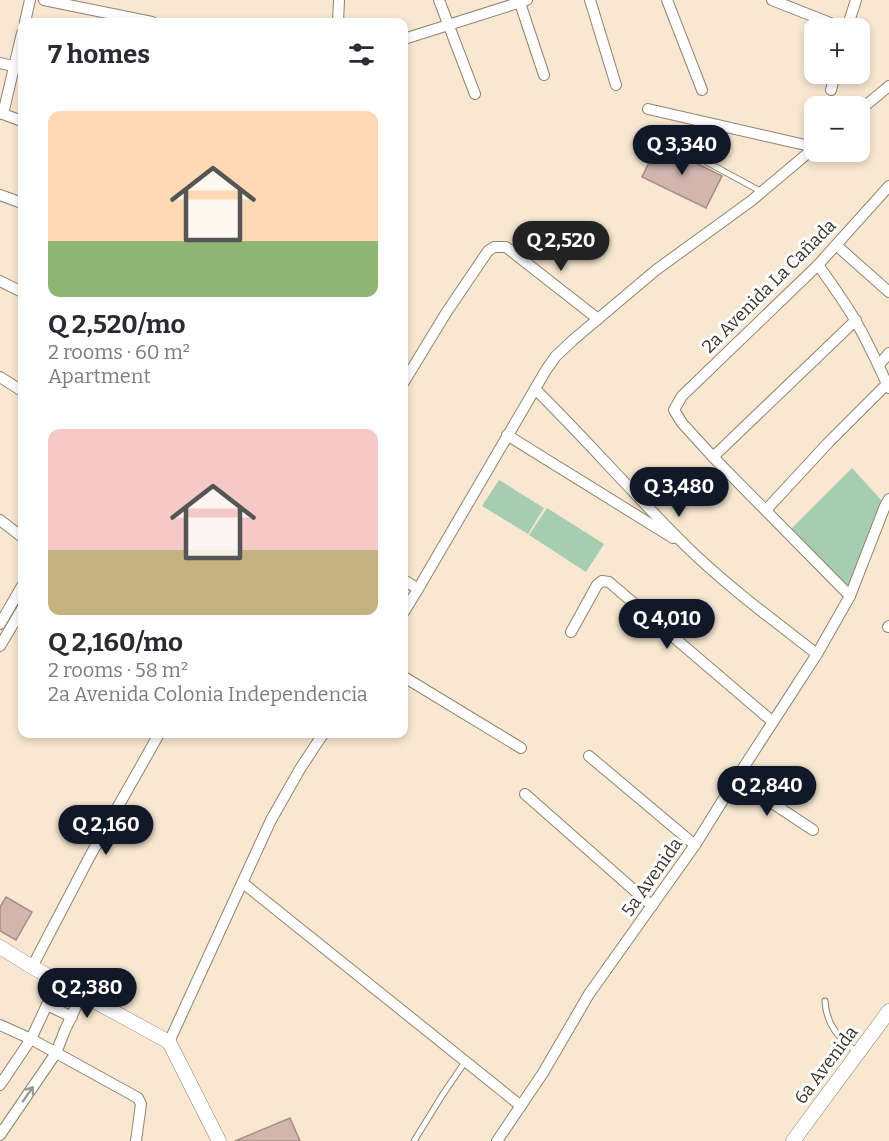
<!DOCTYPE html>
<meta charset="utf-8">
<style>
body{margin:0;font-family:Bitter,serif;background:#f2f2f3;color:#2b2b33;height:100vh;display:flex;flex-direction:column;font-size:22px;white-space:nowrap}
*{box-sizing:border-box;margin:0}
p{font-size:20px;color:#7c7c81}
.icon{flex:none;width:33px;height:33px;fill:none;stroke:currentColor;stroke-width:2;stroke-linecap:round;stroke-linejoin:round}
.map{position:relative;flex:1;overflow:hidden}
.details{position:absolute;left:18px;top:18px;width:390px;height:720px;display:flex;flex-direction:column;background:#fff;border-radius:12px;box-shadow:0 3px 9px #0003}
.details>*{flex:none}
.fabs{position:absolute;left:804px;top:18px;display:grid;gap:12px}
.fabs a{display:grid;place-items:center;width:66px;height:66px;border-radius:12px;background:#fff;box-shadow:0 3px 9px #0003;font-size:30px}
.price{position:absolute;translate:-50% -51px;padding:0 14px;border-radius:21px;background:#111827;color:#fff;font-size:20px;line-height:39px;filter:drop-shadow(0 2px 3px #0008)}
.price::after{content:'';position:absolute;left:50%;top:36px;width:18px;height:14px;margin-left:-9px;background:inherit;clip-path:polygon(0 0,100% 0,50% 100%)}
.price.active{background:#222;color:#fff}
ul{padding:0;list-style:none}
li{display:grid;align-content:center;gap:12px;height:318px;padding:0 30px}
li span{display:grid;place-items:center;height:186px;border-radius:12px;color:#555}
li>.icon{margin-inline-start:auto}
span .icon{width:108px;height:108px;fill:#fffc;stroke-width:1}
li b{font-size:26px}
h2{display:flex;justify-content:space-between;align-items:center;height:72px;padding:0 30px;font-size:26px}
.map>svg:first-child{display:block}
.green{fill:#a6cdb1}
.building{fill:#d1b5ae;stroke:#a78c86;stroke-width:1.5}
.lines{fill:none;stroke-linecap:round;stroke-linejoin:round}
.service-casing{stroke:#91836e;stroke-width:7}
.minor-casing{stroke:#91836e;stroke-width:12}
.tertiary-casing{stroke:#91836e;stroke-width:15}
.service{stroke:#fff;stroke-width:5}
.minor{stroke:#fff;stroke-width:10}
.tertiary{stroke:#fff;stroke-width:14}
.oneway{stroke:#9c9994}
.labels{text-anchor:middle;stroke-width:6;stroke-linejoin:round;paint-order:stroke}
.street-label{font-size:18px;fill:#39332a;stroke:#fff}
</style>
<div class="map">
<svg width="889" height="1141" viewBox="0 0 889 1141">
<rect width="100%" height="100%" fill="#f8e8d2"/>
<g class="green">
<path d="M852,468L883,502L851,593L789,531Z"/>
<path d="M499,480L544,508L528,534L482,506Z"/>
<path d="M547,508L604,544L586,572L529,535Z"/>
</g>
<g class="building">
<path d="M658,144L722,176L706,208L642,177Z"/>
<path d="M6,897L32,912L16,940L0,931V907Z"/>
<path d="M290,1118L300,1141H235Z"/>
</g>
<g class="lines">
<defs>
<g id="service">
<path d="M692,154L762,192"/>
<path d="M825,1001C826,1024 839,1039 857,1052"/>
<path d="M414,1141L443,1094L465,1062"/>
</g>
<g id="minor">
<path d="M44,0L152,22"/>
<path d="M439,0L475,94"/>
<path d="M519,0L544,75"/>
<path d="M590,0L616,85"/>
<path d="M667,0L702,90"/>
<path d="M772,0L843,28"/>
<path d="M25,22L30,0"/>
<path d="M338,22L339,0"/>
<path d="M847,28L856,0"/>
<path d="M404,39L527,0"/>
<path d="M0,63L22,68"/>
<path d="M831,90L835,74"/>
<path d="M648,109L814,147"/>
<path d="M860,110L889,86"/>
<path d="M0,113L22,121"/>
<path d="M3,114L22,33"/>
<path d="M0,195L22,203"/>
<path d="M836,245L889,292"/>
<path d="M818,265C831,283 844,301 855,320C868,342 878,365 889,388"/>
<path d="M0,281L22,292"/>
<path d="M879,365L889,353"/>
<path d="M0,377L22,391"/>
<path d="M404,382L446,313L488,251L494,247H506L598,319"/>
<path d="M535,389C587,440 635,496 687,547C727,586 773,620 817,654"/>
<path d="M507,435L673,538"/>
<path d="M713,457L856,320"/>
<path d="M766,510L828,443L887,384"/>
<path d="M0,520L22,537"/>
<path d="M404,580L418,589"/>
<path d="M850,596L713,457L682,423L674,410L682,396L818,265L889,186"/>
<path d="M404,612L418,589L546,370L556,356L573,340L656,270L751,201L814,148"/>
<path d="M0,624L22,586"/>
<path d="M888,627L889,626"/>
<path d="M571,632L597,585L602,581L609,582L773,722"/>
<path d="M0,646L22,609"/>
<path d="M404,677L521,748"/>
<path d="M589,756L695,845"/>
<path d="M736,779L813,830"/>
<path d="M525,794L652,906"/>
<path d="M243,883L521,1106"/>
<path d="M32,967L90,856L159,734"/>
<path d="M47,1005L72,1017"/>
<path d="M0,1025L31,1039L138,1098L141,1104L136,1141"/>
<path d="M169,1042L271,820L300,769L323,734"/>
<path d="M0,1085L31,1039L58,981"/>
<path d="M0,1135L56,1053L65,1030L82,994"/>
<path d="M497,1141L543,1073L589,994L695,845L736,779L817,654L850,596L885,506L889,499"/>
</g>
<g id="tertiary">
<path d="M0,947L32,967L169,1042L219,1141"/>
<path d="M793,1141L889,1011"/>
</g>
</defs>
<use href="#service" class="service-casing"/>
<use href="#minor" class="minor-casing"/>
<use href="#tertiary" class="tertiary-casing"/>
<use href="#service" class="service"/>
<use href="#minor" class="minor"/>
<use href="#tertiary" class="tertiary"/>
</g>
<defs><path id="oneway-shaft" d="M-6 0H5M1.5-3L5.5 0L1.5 3" fill="none" stroke-width="1.6" stroke-linecap="round" stroke-linejoin="round" transform="scale(1.5)"/></defs>
<use class="oneway" href="#oneway-shaft" transform="translate(28 1094) rotate(-55)"/>
<g class="labels">
<g class="street-label">
<text transform="translate(769 286) rotate(-45)" y="6">2a Avenida La Cañada</text>
<text transform="translate(652 877) rotate(-55)" y="6">5a Avenida</text>
<text transform="translate(826 1065) rotate(-53)" y="6">6a Avenida</text>
</g>
</g>
</svg>
<div class="fabs">
<a>+</a>
<a>−</a>
</div>
<b class="price" style="left:682px;top:176px">Q 3,340</b>
<b class="price active" style="left:561px;top:272px">Q 2,520</b>
<b class="price" style="left:679px;top:518px">Q 3,480</b>
<b class="price" style="left:667px;top:650px">Q 4,010</b>
<b class="price" style="left:767px;top:817px">Q 2,840</b>
<b class="price" style="left:106px;top:856px">Q 2,160</b>
<b class="price" style="left:87px;top:1019px">Q 2,380</b>
<section class="details">
<h2>7 homes<svg class="icon" aria-label="filters" viewBox="0 0 24 24"><path d="M4 7h16M4 17h16"/><circle cx="9" cy="7" r="2"/><circle cx="15" cy="17" r="2"/></svg></h2>
<ul>
<li><span style="background:linear-gradient(#ffd9b3 70%,#8fb573 0)"><svg class="icon" aria-label="home" viewBox="0 0 24 24"><path d="M3 11l9-7 9 7M6 9v11h12V9"/></svg></span><div><b>Q 2,520/mo</b><p>2 rooms · 60 m²</p><p>Apartment</p></div></li>
<li><span style="background:linear-gradient(#f6c9c9 65%,#c2b280 0)"><svg class="icon" aria-label="home" viewBox="0 0 24 24"><path d="M3 11l9-7 9 7M6 9v11h12V9"/></svg></span><div><b>Q 2,160/mo</b><p>2 rooms · 58 m²</p><p>2a Avenida Colonia Independencia</p></div></li>
</ul>
</section>
</div>
